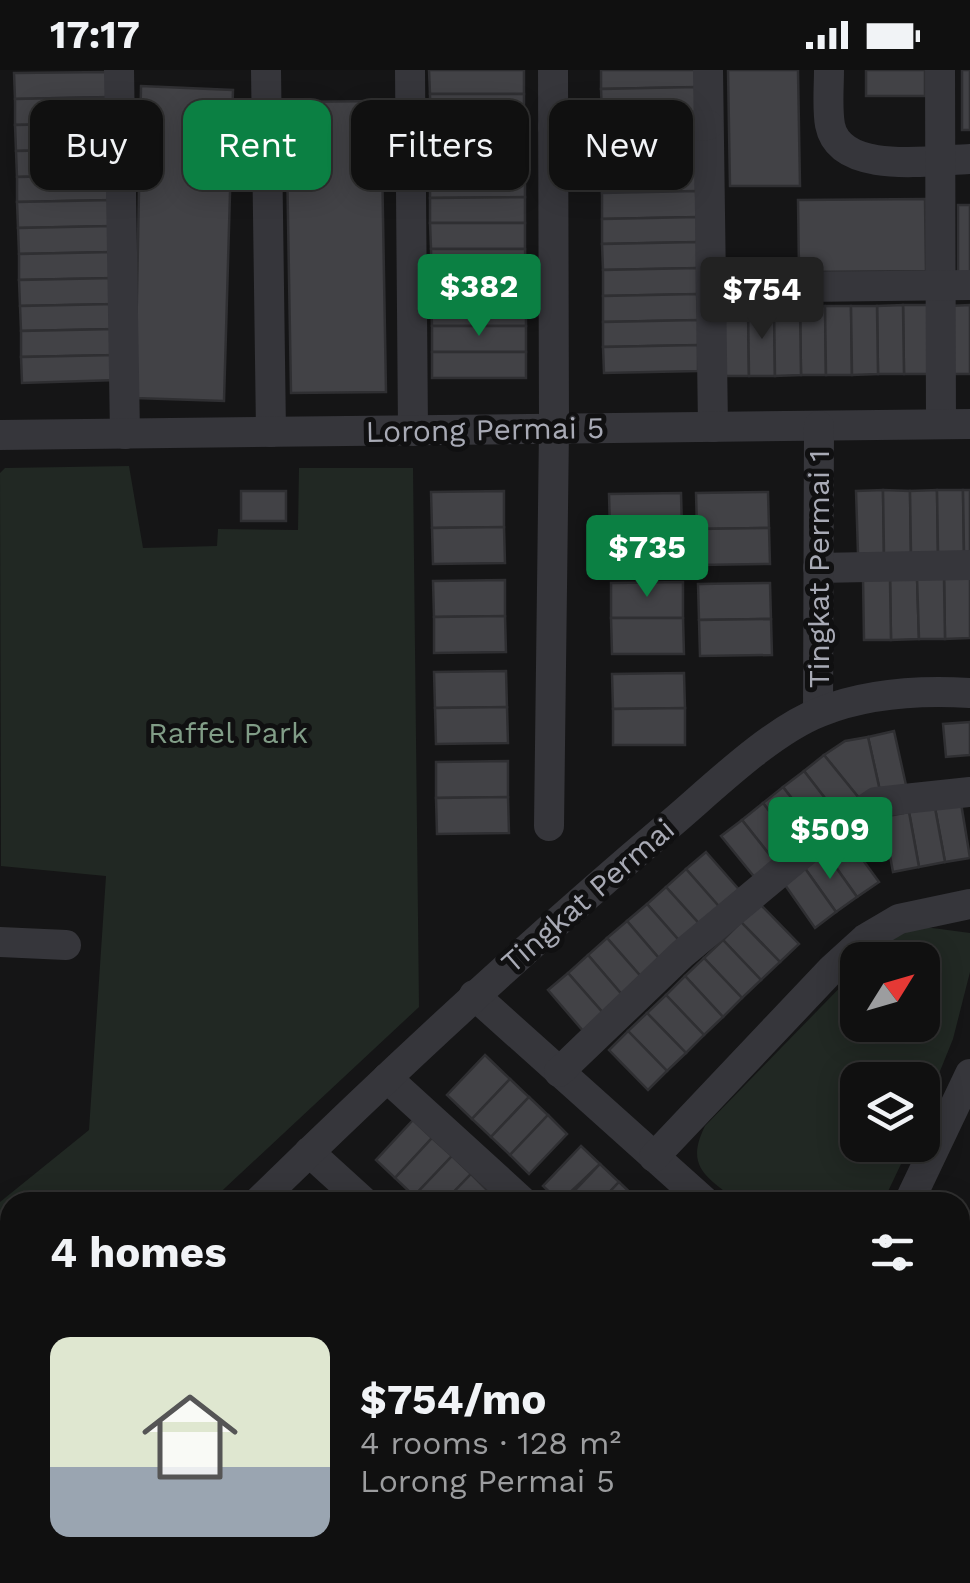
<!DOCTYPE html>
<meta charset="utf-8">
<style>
body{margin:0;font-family:"Work Sans",sans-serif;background:#1e1e1e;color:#f1f3f6;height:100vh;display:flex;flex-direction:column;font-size:38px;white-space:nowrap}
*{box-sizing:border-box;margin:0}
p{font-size:32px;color:#9c9d9f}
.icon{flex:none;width:55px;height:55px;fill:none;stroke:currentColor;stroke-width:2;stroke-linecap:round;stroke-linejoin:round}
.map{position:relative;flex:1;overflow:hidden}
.drawer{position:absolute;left:0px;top:1122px;width:970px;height:392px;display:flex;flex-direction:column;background:#101010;border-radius:30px 30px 0 0;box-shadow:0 5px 25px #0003,0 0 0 2px #303030}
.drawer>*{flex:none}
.guide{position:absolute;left:30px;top:30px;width:910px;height:90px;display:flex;gap:20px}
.needle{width:65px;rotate:53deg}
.tools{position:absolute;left:840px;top:872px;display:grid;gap:20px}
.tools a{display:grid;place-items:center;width:100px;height:100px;border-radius:20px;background:#101010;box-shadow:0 5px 25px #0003,0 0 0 2px #303030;font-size:50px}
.price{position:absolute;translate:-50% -85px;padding:0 22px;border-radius:10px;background:#0b8043;color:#fff;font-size:32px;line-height:65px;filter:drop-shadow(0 2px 5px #0008)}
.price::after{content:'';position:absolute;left:50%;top:60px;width:30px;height:22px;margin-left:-15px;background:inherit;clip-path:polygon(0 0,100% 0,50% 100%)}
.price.selected{background:#222;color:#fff}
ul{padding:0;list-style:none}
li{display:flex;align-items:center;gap:30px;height:250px;padding:0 50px}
li span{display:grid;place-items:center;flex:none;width:280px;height:200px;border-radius:20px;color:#555}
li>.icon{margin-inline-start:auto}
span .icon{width:120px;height:120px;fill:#fffc;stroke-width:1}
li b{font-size:42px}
h2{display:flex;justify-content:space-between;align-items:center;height:120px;padding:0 50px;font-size:42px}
.pill{padding:0 35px;border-radius:20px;background:#101010;box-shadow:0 5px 25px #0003,0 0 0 2px #303030;font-size:35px;line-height:90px}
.pill.selected{background:#0b8043;color:#fff}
.status{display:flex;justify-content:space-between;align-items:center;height:70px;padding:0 50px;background:#101010;direction:ltr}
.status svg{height:28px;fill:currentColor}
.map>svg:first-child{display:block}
.green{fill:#212823}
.building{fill:#424246;stroke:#2f2f32;stroke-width:2.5}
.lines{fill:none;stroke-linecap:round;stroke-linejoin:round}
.minor{stroke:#36363b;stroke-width:30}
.labels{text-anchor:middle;stroke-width:10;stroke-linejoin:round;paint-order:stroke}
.street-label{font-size:30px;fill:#a8aab5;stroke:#101011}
.park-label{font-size:30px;fill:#819d87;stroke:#101011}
</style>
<div class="status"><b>17:17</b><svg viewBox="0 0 49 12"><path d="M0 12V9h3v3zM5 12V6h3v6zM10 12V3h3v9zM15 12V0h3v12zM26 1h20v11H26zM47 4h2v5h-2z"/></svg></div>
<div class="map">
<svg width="970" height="1513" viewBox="0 0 970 1513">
<rect width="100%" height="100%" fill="#151516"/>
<g class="green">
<path d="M129,396L143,478L217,476L218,459L298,460L299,398H413L419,937L210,1132H10V1463L0,1452V1132L89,1060L106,806L1,796L0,403L5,398Z"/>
<path d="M925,857L970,863V902L953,969L923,1043L922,1010H858V1075H910L883,1132H738C708,1107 684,1098 705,1056L857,900L858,955H922V890H867L899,862Z"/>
<path d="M369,1505H477L472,1513H364Z"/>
</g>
<g class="building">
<path d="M429,0H524V24H430Z"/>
<path d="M601,0H695L696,17L601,19Z"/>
<path d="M728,0H798L800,116H730Z"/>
<rect x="866" y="0" width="59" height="26"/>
<rect x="962" y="0" width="8" height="60"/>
<path d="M108,2L109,27L15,29L14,3Z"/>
<path d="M141,16L233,20L224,331L135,328Z"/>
<path d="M696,17L697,43L602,45L601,19Z"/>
<rect x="430" y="24" width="94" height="26"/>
<path d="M109,27L110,53L15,55V29Z"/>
<path d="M381,31L386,322L291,323L286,32Z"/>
<path d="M430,50H524L525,76H430Z"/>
<path d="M110,53V79L16,81L15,55Z"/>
<path d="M696,70V95L602,97L601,71Z"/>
<rect x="430" y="76" width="95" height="25"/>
<path d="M110,79L111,105L17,107L16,81Z"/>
<path d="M696,95V121L602,123V97Z"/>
<path d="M430,101H525V127L430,128Z"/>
<path d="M111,105L112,130L17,132V107Z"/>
<path d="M696,121L697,147L602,149V123Z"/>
<path d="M525,127V153H430V128Z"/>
<path d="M925,129L926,201L799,202L798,130Z"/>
<path d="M112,130V156L18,158L17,132Z"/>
<rect x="958" y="135" width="12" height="72"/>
<path d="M697,147V172L602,174V149Z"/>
<path d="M430,153H525V179H431Z"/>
<path d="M112,156L113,182L19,184L18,158Z"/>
<path d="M697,172V198L603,200L602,174Z"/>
<path d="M431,179H525L526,205H431Z"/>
<path d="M113,182L114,208L19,210V184Z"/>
<path d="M697,198V224L603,226V200Z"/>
<rect x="431" y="205" width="95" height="25"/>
<path d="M114,208L115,234L20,236L19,210Z"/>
<path d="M697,224L698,250L603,252V226Z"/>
<path d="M431,230H526V256H432Z"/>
<path d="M115,234V259L21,261L20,236Z"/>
<path d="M903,235H928L930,304H904Z"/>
<path d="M903,235L904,304H878L877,236Z"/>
<path d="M970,235V304H951L949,236Z"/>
<path d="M825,236L826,305H801L800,237Z"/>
<path d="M825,236H851L852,305H826Z"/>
<path d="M851,236H877L878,304L852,305Z"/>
<path d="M748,237L749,306H723L722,238Z"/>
<path d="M748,237H774L775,306H749Z"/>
<path d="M774,237H800L801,305L775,306Z"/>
<path d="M698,250V275L603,277V252Z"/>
<rect x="432" y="256" width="94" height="26"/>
<path d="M115,259L116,285L21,287V261Z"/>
<path d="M698,275V301L604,303L603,277Z"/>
<rect x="432" y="282" width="94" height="26"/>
<path d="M116,285L117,310L22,313L21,287Z"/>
<path d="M883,420L884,484H858L856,421Z"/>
<path d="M883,420L910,421L911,484H884Z"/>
<path d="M937,420L938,483L911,484L910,421Z"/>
<path d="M937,420H963L964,483H938Z"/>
<path d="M963,420H970V483H964Z"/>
<rect x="241" y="421" width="45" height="30"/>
<path d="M504,421V457L432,458L431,422Z"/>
<path d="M768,422L769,458L697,459L696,423Z"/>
<path d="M681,423L682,459L610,460L609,424Z"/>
<path d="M504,457L505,493L433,494L432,458Z"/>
<path d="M769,458L770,494L698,495L697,459Z"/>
<path d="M682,459L683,495L611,496L610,460Z"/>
<path d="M970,506V568L945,569L944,507Z"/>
<path d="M917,507L919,569L891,570L890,508Z"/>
<path d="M917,507H944L945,569H919Z"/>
<path d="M863,508H890L891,570H864Z"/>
<path d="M505,510V546L434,547L433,511Z"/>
<path d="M683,512V548H611V513Z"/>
<path d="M770,513L771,549L699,550L698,514Z"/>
<path d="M505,546L506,582L434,583V547Z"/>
<path d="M611,548H683L684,584H612Z"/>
<path d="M771,549L772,585L700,586L699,550Z"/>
<path d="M506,601L507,637L435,638L434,602Z"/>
<path d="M684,603L685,638L613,639L612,604Z"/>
<path d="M507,637L508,673L436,674L435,638Z"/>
<path d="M685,638V675H613V639Z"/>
<path d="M970,652V685L946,687L943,654Z"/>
<path d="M894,661L906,715L880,721L868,667Z"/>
<path d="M868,667L880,721L859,728L824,685L845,671Z"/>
<path d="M824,685L859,728L838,745L804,701Z"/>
<path d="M508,691V727L436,728V692Z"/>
<path d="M804,701L838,745L817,761L783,717Z"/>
<path d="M783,717L817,761L797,777L763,733Z"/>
<path d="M508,727L509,763L437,764L436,728Z"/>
<path d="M763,733L797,777L776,793L742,750Z"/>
<path d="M961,733L970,788L945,792L935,738Z"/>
<path d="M935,738L945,792L919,797L909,742Z"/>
<path d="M909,742L919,797L893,802L883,747Z"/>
<path d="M742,750L776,793L756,809L721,766Z"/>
<path d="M846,767L879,812L857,827L825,782Z"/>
<path d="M706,782L743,824L723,841L686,799Z"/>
<path d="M825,782L857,827L836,842L804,797Z"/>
<path d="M804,797L836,842L815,858L783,812Z"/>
<path d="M686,799L723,841L703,858L666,817Z"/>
<path d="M666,817L703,858L683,875L647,834Z"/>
<path d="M647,834L683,875L663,893L627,851Z"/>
<path d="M760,834L799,874L780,892L741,852Z"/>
<path d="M627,851L663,893L644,910L607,868Z"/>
<path d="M741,852L780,892L761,910L723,870Z"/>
<path d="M607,868L644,910L624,927L588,885Z"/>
<path d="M723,870L761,910L742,928L704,888Z"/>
<path d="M588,885L624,927L604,944L568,903Z"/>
<path d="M704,888L742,928L723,947L685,906Z"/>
<path d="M568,903L604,944L584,962L548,920Z"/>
<path d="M685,906L723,947L704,965L666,925Z"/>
<path d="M666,925L704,965L686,983L647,943Z"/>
<path d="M647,943L686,983L667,1001L628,961Z"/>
<path d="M628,961L667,1001L648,1020L609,980Z"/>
<path d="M485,985L510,1009L472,1049L447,1025Z"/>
<path d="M510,1009L529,1027L491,1067L472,1049Z"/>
<path d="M529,1027L548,1045L510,1085L491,1067Z"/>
<path d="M548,1045L567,1064L529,1104L510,1085Z"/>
<path d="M413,1050L432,1068L395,1108L376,1090Z"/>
<path d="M432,1068L452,1086L414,1126L395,1108Z"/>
<path d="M581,1076L600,1094L560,1132L543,1116Z"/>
<path d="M452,1086L471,1104L444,1132H420L414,1126Z"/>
<path d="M600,1094L619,1112L600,1132H564Z"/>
<path d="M471,1104L490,1123L480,1132H444Z"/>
<path d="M619,1112L638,1130L636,1132H600Z"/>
<path d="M490,1123L500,1132H480Z"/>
<path d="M965,1142L970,1144V1174L960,1169V1151Z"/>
<path d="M960,1169L970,1174V1203L960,1198Z"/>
<path d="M960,1198L970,1203V1232L960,1227Z"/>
<path d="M960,1227L970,1232L967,1261L960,1257Z"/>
<path d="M960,1330L970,1335V1384L960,1378Z"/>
<path d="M960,1378L970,1384V1415L960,1409Z"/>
<path d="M534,1505H568L583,1513H529Z"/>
<path d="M568,1505H597L593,1513H583Z"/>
<path d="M624,1505H678L685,1509L683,1513H638Z"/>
</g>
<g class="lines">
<g class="minor">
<path d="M119,0L125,364"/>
<path d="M266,0L271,362"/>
<path d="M410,0L413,361"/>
<path d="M708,0L713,357"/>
<path d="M829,0C829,17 827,38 830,55C840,106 932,90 970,89"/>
<path d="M940,0L941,354"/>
<path d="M553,57L708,55"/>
<path d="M711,218L970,215"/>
<path d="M0,365L970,354"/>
<path d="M818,498L970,495"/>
<path d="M818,642L819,356"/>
<path d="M549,756L554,359L553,0"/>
<path d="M0,872L66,875"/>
<path d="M474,925L705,1132"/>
<path d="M559,1002L682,884L814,774L876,732L970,722"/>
<path d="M387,1008L523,1132"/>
<path d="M309,1082L364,1132"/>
<path d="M654,1087L832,899L865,869L899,849L970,834"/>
<path d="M258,1132C391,1002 526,876 668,756C711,720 769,662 820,642C867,623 920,620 970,623"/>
<path d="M909,1132L970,1004"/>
<path d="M960,1293L970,1273"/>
<path d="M0,1473L10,1481"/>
<path d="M38,1505L48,1513"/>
<path d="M836,1505L852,1513"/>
<path d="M486,1513L490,1505"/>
<path d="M605,1513L610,1505"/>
<path d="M724,1513L728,1505"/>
</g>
</g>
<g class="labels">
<g class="street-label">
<text transform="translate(485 360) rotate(-1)" y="10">Lorong Permai 5</text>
<text transform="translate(819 499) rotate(-90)" y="10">Tingkat Permai 1</text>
<text transform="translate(588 826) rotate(-41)" y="10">Tingkat Permai</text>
</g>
<g class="park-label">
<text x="228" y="673">Raffel Park</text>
</g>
</g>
</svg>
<div class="tools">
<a><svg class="needle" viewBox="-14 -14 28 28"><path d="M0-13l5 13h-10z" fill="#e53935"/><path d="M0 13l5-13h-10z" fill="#9c9d9f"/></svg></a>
<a><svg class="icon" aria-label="layers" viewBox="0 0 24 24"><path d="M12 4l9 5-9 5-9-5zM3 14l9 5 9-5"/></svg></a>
</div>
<b class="price" style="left:479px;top:269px">$382</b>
<b class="price selected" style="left:762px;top:272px">$754</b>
<b class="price" style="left:647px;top:530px">$735</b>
<b class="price" style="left:830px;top:812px">$509</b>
<div class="guide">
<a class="pill">Buy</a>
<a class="pill selected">Rent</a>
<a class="pill">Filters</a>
<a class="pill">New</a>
</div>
<section class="drawer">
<h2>4 homes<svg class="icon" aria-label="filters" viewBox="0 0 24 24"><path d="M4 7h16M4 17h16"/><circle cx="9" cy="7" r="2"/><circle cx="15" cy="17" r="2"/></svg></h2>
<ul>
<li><span style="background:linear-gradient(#dfe7d0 65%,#9aa5b1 0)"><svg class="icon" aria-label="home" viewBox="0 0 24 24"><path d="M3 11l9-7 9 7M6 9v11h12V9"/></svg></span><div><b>$754/mo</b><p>4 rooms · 128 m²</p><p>Lorong Permai 5</p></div></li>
</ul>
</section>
</div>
